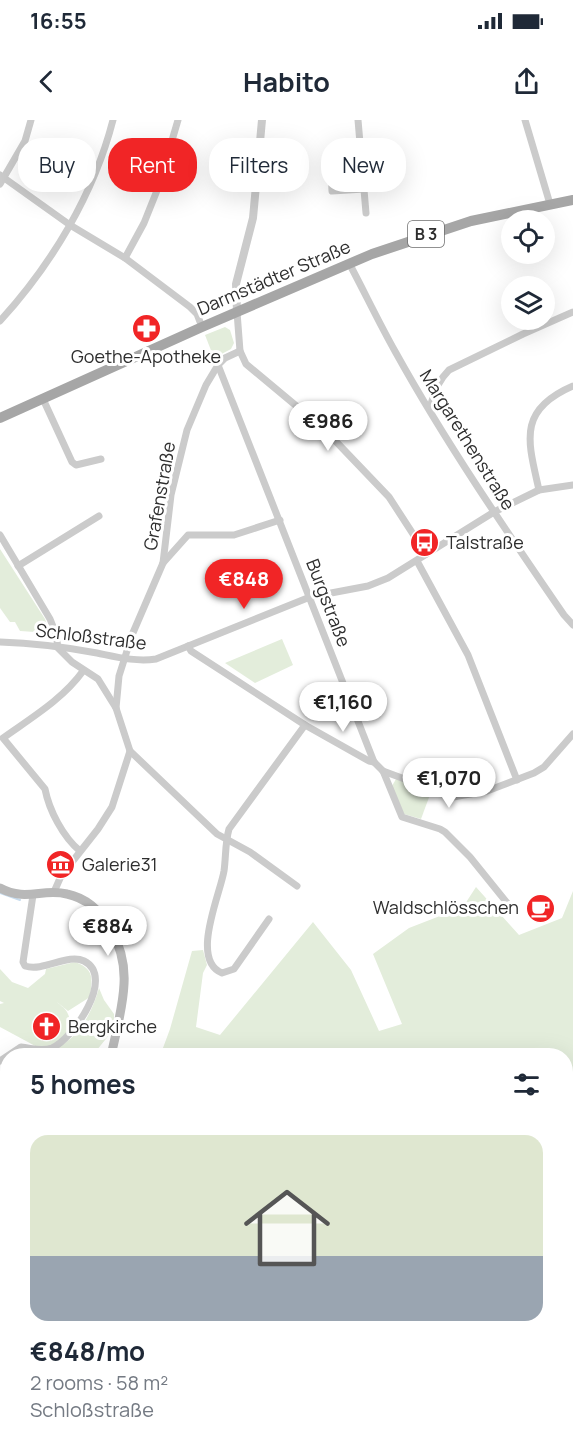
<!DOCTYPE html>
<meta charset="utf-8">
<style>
body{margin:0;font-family:Manrope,sans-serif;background:#f2f2f3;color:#1f2937;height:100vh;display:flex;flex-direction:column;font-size:22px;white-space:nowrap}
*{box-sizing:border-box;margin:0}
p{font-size:20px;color:#747a83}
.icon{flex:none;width:33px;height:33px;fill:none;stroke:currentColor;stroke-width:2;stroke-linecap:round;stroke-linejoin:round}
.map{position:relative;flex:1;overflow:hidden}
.panel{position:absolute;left:0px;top:928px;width:573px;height:404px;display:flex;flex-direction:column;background:#fff;border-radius:24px 24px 0 0;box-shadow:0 6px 24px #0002}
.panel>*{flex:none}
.hud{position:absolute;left:18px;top:18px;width:537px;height:54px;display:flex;gap:12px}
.tools{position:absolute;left:501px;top:90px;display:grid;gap:12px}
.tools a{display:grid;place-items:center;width:54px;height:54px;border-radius:50%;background:#fff;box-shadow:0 6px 24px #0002;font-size:30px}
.price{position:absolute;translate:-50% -51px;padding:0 14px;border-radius:21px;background:#fff;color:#222;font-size:20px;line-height:39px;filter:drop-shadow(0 2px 3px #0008)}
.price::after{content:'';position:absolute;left:50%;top:36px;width:18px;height:14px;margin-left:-9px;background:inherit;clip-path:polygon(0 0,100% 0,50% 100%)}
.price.on{background:#f12526;color:#fff}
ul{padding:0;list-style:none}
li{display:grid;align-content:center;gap:12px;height:318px;padding:0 30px}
li span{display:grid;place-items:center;height:186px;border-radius:18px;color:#555}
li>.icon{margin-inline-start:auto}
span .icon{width:108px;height:108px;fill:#fffc;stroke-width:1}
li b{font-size:26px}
h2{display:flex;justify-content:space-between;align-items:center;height:72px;padding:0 30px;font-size:26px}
.pill{padding:0 21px;border-radius:24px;background:#fff;box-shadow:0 6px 24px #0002;font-size:21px;line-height:54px}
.pill.on{background:#f12526;color:#fff}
.status{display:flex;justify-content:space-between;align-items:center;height:42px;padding:0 30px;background:#fff;direction:ltr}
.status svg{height:16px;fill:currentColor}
header{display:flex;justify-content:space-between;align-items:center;height:78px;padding:0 30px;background:#fff;font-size:27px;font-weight:700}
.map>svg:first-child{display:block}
.green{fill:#e3eddb}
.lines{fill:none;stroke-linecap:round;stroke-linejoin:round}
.stream{stroke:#c6dbee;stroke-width:2}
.minor{stroke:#cbcbcb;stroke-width:7}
.tertiary{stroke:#cbcbcb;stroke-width:8}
.secondary{stroke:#b8b8b8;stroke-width:9}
.primary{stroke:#a6a6a6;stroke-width:10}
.labels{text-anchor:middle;stroke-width:6;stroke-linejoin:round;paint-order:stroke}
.shield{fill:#fff;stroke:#6d6d6d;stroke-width:1.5}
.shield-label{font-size:16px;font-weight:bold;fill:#2e2e2e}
.street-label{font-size:18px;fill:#2e2e2e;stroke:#fff}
.poi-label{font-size:18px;fill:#2e2e2e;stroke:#fff;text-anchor:start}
</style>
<div class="status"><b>16:55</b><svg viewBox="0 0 49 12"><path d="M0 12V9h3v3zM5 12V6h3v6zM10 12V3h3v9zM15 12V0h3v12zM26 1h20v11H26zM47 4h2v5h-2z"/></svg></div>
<header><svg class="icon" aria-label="back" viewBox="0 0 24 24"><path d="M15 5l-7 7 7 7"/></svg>Habito<svg class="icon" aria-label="share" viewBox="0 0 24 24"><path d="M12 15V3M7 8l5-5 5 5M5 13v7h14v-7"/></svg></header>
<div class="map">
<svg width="573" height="1331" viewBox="0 0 573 1331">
<rect width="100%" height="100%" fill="#fff"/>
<g class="green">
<path d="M225,207L230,210L234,223L231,229L214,238L205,215Z"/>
<path d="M0,429L45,499L50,513L20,511L15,502H10L0,488Z"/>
<path d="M282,519L293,545L255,563L225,543Z"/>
<path d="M396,659L431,672L421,699L404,694L392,666Z"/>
<path d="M476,767L519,815L562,798L573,771V1331H297L292,1325L566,1324V936H160L170,909L192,831L203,830L207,845L203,853L196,907L220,915L313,802L351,850L379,911L402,904L373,834L409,808L463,787Z"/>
<path d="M75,842C95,849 92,859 90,877L68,891L57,882C60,885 65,888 67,892C78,913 57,926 39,928L0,907V884L4,883L0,881V849L12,862L28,868L45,854L46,849Z"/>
<path d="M99,868L104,880L114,894V909L92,936H38C43,931 49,932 55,929C80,917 92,892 99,868Z"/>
<path d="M3,951L7,954L8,1030L0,1034V953Z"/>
<path d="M0,1126L8,1138V1324H187L193,1331H0Z"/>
</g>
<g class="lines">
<g class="stream">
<path d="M0,773L20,780"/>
<path d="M273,1324L279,1331"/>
</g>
<g class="minor">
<path d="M358,0L366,93"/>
<path d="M525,0L550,84"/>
<path d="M331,49L332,71L364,69"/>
<path d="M0,55L70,105L125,138L190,187L197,194L202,207"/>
<path d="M0,64L25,21L31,0"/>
<path d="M125,138L144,103L158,68L178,0"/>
<path d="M349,143C365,173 379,203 396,233C446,323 505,409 564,495L573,505"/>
<path d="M237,192L240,231L246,244L324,309L389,377L426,434"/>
<path d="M0,201C52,144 94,74 113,0"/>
<path d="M218,245L374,642L383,651L402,697L440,709L445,712L470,737L508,784"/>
<path d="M43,279L72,342L76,345L101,339"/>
<path d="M428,286L431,284C435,270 439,260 449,250L523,214L573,192"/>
<path d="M539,370C528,321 517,290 573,266"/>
<path d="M0,415L50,499L56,514L58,528L72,542L98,559L116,588"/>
<path d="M417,441L468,535L517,660"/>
<path d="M163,443L188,415H234L280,400"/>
<path d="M18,446L99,396"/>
<path d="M0,522C32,523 65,527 97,533C117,537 136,542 156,539L310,477L368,466L388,458L494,392L539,370L573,365"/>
<path d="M188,526L191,531L305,605L369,641L374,642"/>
<path d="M130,631L217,714L250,732L297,766"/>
<path d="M383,651L453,677L487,671L534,653L544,647L573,614"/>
<path d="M80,731C63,717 49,690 45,669L3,618C31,598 63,579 83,551"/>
<path d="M54,772L61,756L98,709L112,687L130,631L116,588L119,556L132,515L163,443L171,375L187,310L206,265L218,245L225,238L240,231"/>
<path d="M269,799L234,849L222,853C190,840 220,775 224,751C226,737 225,723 229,709L305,605"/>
<path d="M0,941L21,927C32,928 41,932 52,928C73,919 116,857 84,841C68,833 44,852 25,846L23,842L33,775"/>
</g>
<path class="tertiary" d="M237,192L236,164L253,98L262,0"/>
<g class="secondary">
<path d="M0,768C26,782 42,768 67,774C105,782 126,828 124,864C123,888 116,912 111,936"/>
<path d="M280,1324L286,1331"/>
</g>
<path class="primary" d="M0,298L202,207L372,134L471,101L573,80"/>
</g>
<defs>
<symbol id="pharmacy-disc" viewBox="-11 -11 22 22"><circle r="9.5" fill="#f12526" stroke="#fff"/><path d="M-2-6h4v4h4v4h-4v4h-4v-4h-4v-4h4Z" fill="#fff"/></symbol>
<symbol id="bus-disc" viewBox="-11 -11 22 22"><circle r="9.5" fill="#f12526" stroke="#fff"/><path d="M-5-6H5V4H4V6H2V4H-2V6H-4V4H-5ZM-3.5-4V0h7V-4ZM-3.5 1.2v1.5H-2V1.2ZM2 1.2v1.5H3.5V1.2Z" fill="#fff"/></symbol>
<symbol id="museum-disc" viewBox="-11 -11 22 22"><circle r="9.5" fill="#f12526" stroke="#fff"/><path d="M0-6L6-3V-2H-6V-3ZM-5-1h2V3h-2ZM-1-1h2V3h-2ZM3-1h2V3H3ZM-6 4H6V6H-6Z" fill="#fff"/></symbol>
<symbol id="cafe-disc" viewBox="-11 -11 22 22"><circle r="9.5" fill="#f12526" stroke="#fff"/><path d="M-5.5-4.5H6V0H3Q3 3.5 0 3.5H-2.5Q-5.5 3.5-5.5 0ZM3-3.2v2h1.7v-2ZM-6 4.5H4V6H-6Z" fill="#fff"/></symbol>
<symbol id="church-disc" viewBox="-11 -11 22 22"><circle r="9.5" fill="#f12526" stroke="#fff"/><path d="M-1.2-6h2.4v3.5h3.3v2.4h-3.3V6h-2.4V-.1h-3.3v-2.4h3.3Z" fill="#fff"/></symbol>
</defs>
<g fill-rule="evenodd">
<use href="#pharmacy-disc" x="130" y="192" width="33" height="33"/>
<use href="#bus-disc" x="408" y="406" width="33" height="33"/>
<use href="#museum-disc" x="44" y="728" width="33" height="33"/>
<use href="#cafe-disc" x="524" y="772" width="33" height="33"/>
<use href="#church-disc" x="30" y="890" width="33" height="33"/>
</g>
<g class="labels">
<rect class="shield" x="408" y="101" width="36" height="26" rx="4.5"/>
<g class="shield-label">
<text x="426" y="120">B 3</text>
</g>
<g class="street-label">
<text transform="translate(274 158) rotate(-23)" y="6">Darmstädter Straße</text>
<text transform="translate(467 320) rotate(58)" y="6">Margarethenstraße</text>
<text transform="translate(160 376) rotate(-80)" y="6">Grafenstraße</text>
<text transform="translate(328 483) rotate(69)" y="6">Burgstraße</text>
<text transform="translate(91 517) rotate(7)" y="6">Schloßstraße</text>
</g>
<g class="poi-label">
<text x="146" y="243" text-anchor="middle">Goethe-Apotheke</text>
<text x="446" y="429">Talstraße</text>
<text x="82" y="751">Galerie31</text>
<text x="519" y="794" text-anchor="end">Waldschlösschen</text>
<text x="68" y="913">Bergkirche</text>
</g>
</g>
</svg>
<div class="tools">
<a><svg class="icon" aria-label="locate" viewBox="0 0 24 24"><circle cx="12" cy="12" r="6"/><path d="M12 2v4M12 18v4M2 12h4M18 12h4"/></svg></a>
<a><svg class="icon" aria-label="layers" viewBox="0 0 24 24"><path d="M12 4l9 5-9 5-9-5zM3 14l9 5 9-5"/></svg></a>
</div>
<b class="price" style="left:328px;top:332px">€986</b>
<b class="price on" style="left:244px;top:490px">€848</b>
<b class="price" style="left:343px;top:613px">€1,160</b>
<b class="price" style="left:449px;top:689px">€1,070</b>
<b class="price" style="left:108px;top:837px">€884</b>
<div class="hud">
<a class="pill">Buy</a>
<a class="pill on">Rent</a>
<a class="pill">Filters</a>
<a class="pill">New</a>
</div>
<section class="panel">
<h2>5 homes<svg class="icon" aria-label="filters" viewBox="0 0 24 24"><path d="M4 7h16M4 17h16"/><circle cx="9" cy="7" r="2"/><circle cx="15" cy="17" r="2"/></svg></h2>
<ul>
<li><span style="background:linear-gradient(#dfe7d0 65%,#9aa5b1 0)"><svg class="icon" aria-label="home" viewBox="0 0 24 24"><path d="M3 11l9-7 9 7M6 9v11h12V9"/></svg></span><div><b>€848/mo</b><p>2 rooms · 58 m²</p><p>Schloßstraße</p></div></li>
</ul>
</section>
</div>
